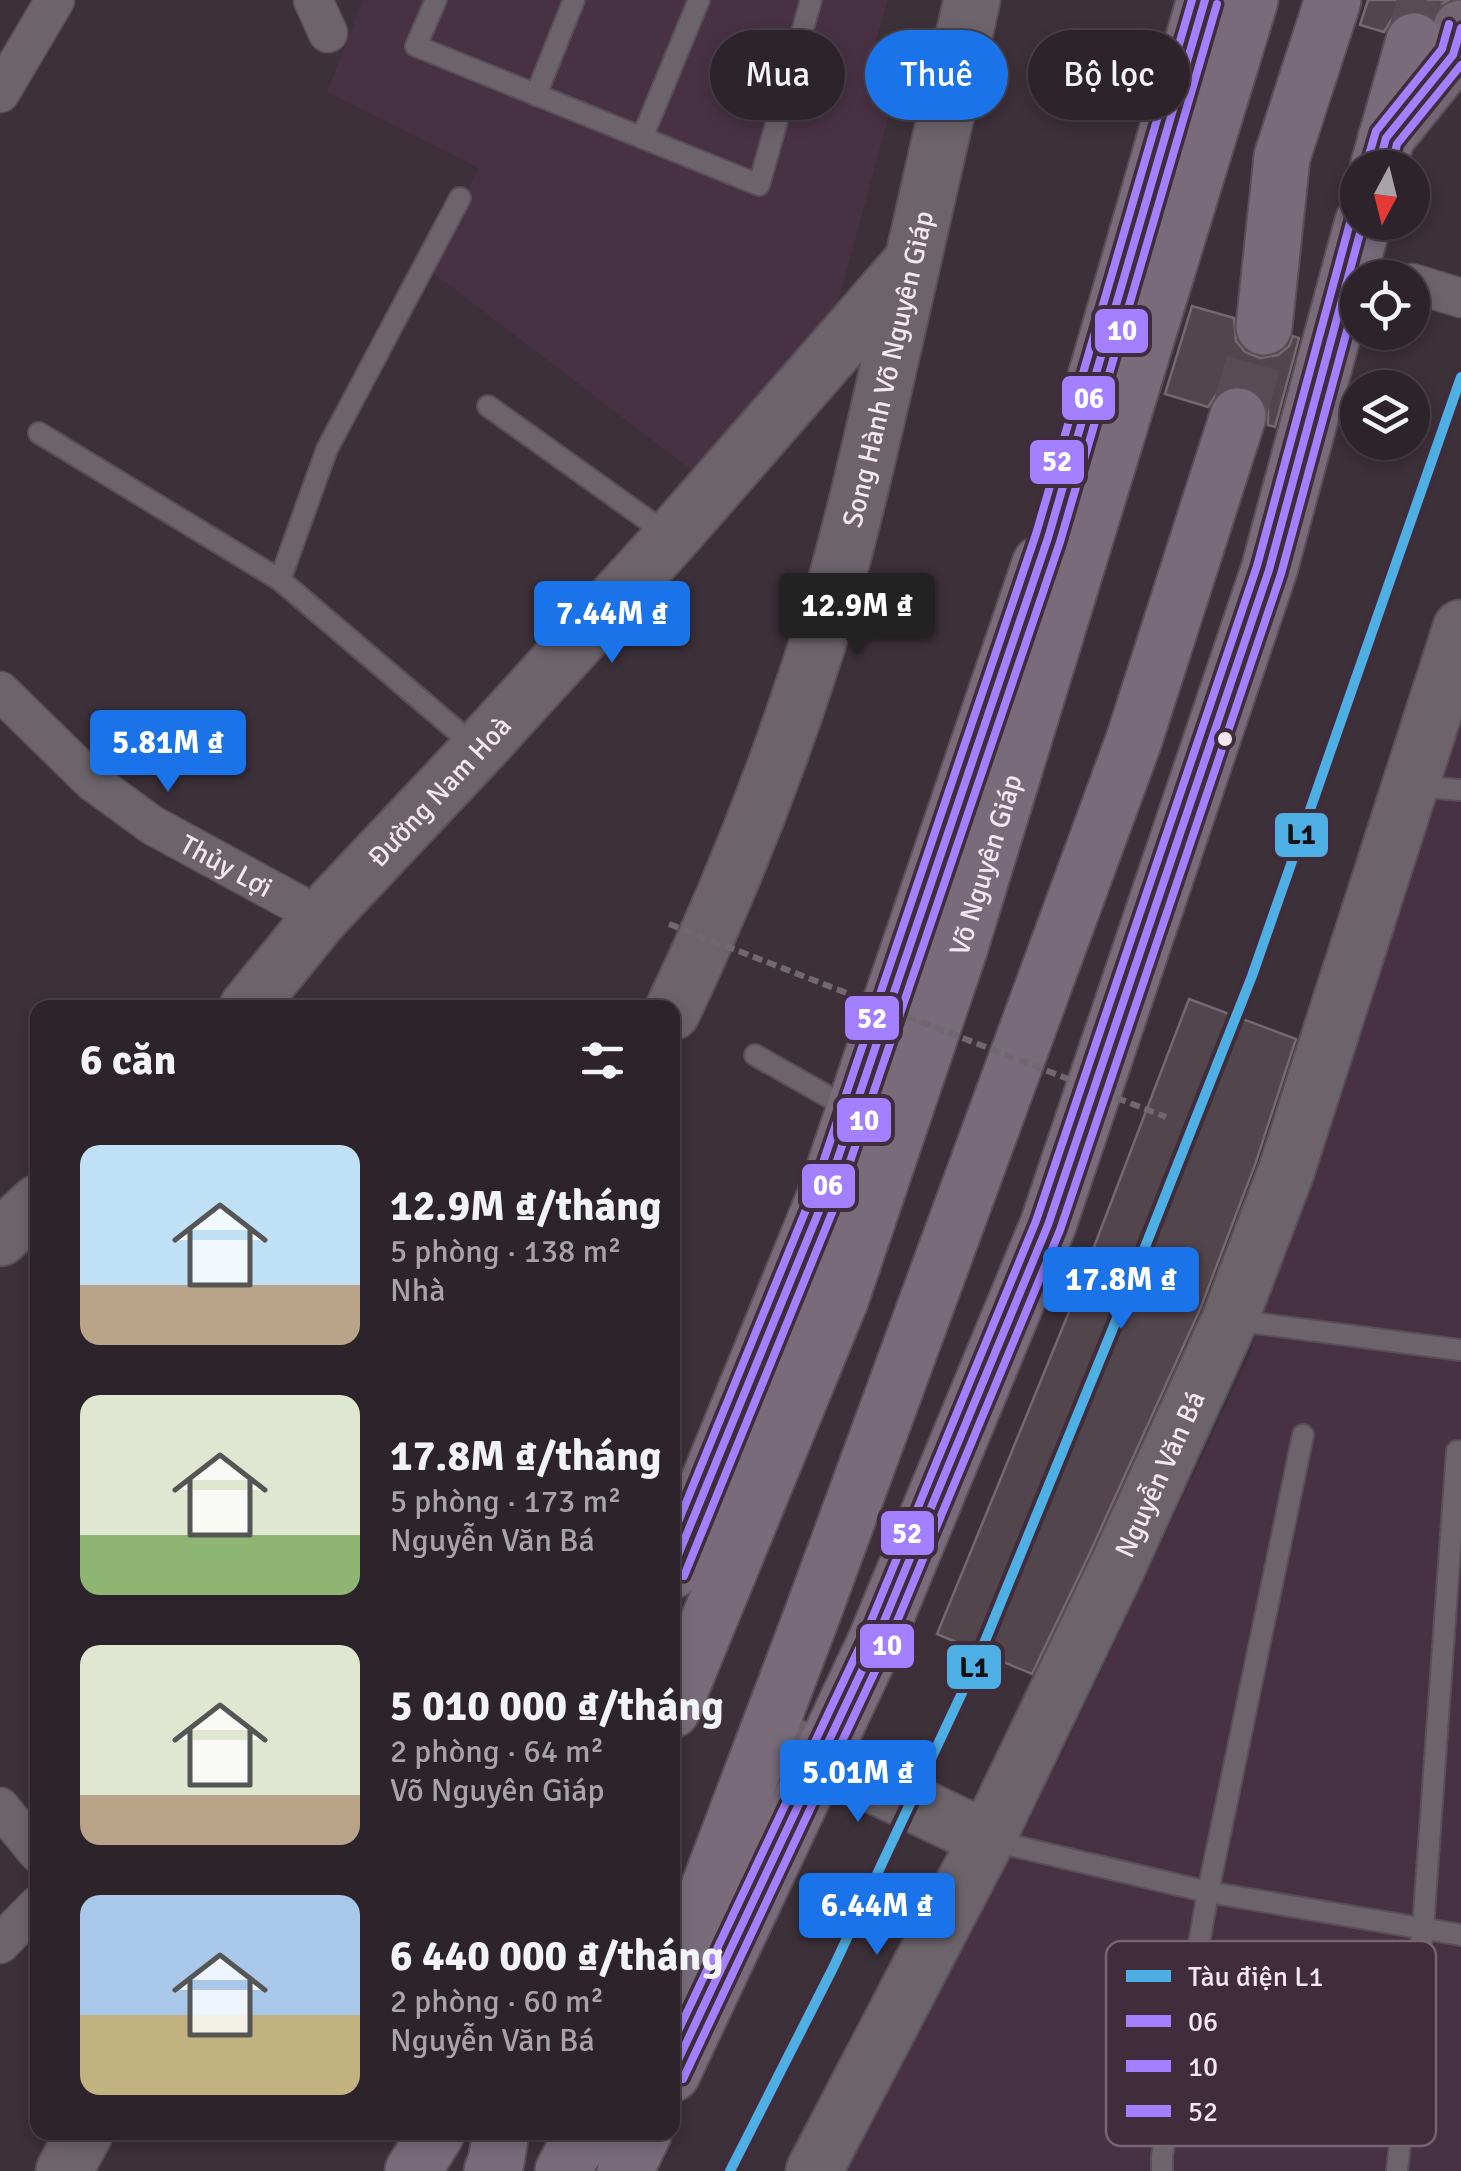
<!DOCTYPE html>
<html lang="vi">
<meta charset="utf-8">
<style>
body{margin:0;font-family:Signika,sans-serif;background:#393037;color:#f1f3f6;height:100vh;display:flex;flex-direction:column;font-size:38px;white-space:nowrap}
*{box-sizing:border-box;margin:0}
p{font-size:32px;color:#a7a4a9}
.icon{flex:none;width:55px;height:55px;fill:none;stroke:currentColor;stroke-width:2;stroke-linecap:round;stroke-linejoin:round}
.map{position:relative;flex:1;overflow:hidden}
.drawer{position:absolute;left:30px;top:1000px;width:650px;height:1140px;display:flex;flex-direction:column;background:#2d242b;border-radius:20px;box-shadow:0 5px 15px #0003,0 0 0 2px #484147}
.drawer>*{flex:none}
.hud{position:absolute;left:710px;top:30px;width:600px;height:90px;display:flex;gap:20px}
.needle{width:65px;rotate:187deg}
.fabs{position:absolute;left:1340px;top:150px;display:grid;gap:20px}
.fabs a{display:grid;place-items:center;width:90px;height:90px;border-radius:50%;background:#2d242b;box-shadow:0 5px 15px #0003,0 0 0 2px #484147;font-size:50px}
.price{position:absolute;translate:-50% -85px;padding:0 22px;border-radius:10px;background:#1a73e8;color:#fff;font-size:32px;line-height:65px;filter:drop-shadow(0 2px 5px #0008)}
.price::after{content:'';position:absolute;left:50%;top:60px;width:30px;height:22px;margin-left:-15px;background:inherit;clip-path:polygon(0 0,100% 0,50% 100%)}
.price.active{background:#222;color:#fff}
ul{padding:0;list-style:none}
li{display:flex;align-items:center;gap:30px;height:250px;padding:0 50px}
li span{display:grid;place-items:center;flex:none;width:280px;height:200px;border-radius:20px;color:#555}
li>.icon{margin-inline-start:auto}
span .icon{width:120px;height:120px;fill:#fffc;stroke-width:1}
li b{font-size:42px}
h2{display:flex;justify-content:space-between;align-items:center;height:120px;padding:0 50px;font-size:42px}
.pill{padding:0 35px;border-radius:45px;background:#2d242b;box-shadow:0 5px 15px #0003,0 0 0 2px #484147;font-size:35px;line-height:90px}
.pill.active{background:#1a73e8;color:#fff}
.map>svg:first-child{display:block}
.built{fill:#483143}
.building{fill:#53454c;stroke:#74696e;stroke-width:2.5}
.lines{fill:none;stroke-linecap:round;stroke-linejoin:round}
.highway-tunnel{stroke:#584b54;stroke-width:55;stroke-dasharray:55 28;stroke-linecap:butt}
.lane-casing{stroke:#594f56;stroke-width:24}
.street-casing{stroke:#594f56;stroke-width:41}
.secondary-casing{stroke:#594f56;stroke-width:59}
.primary-casing{stroke:#594f56;stroke-width:59}
.highway-casing{stroke:#594f56;stroke-width:59}
.lane{stroke:#6c646a;stroke-width:20}
.street{stroke:#6c646a;stroke-width:38}
.secondary{stroke:#6c646a;stroke-width:55}
.primary{stroke:#716671;stroke-width:55}
.highway{stroke:#786c7b;stroke-width:55}
.path-bridge{stroke:#6f686e;stroke-width:6;stroke-dasharray:10 5;stroke-linecap:butt}
.bus-1-casing{stroke:#402c3b;stroke-width:15}
.bus-2-casing{stroke:#402c3b;stroke-width:15}
.bus-3-casing{stroke:#402c3b;stroke-width:15}
.bus-1{stroke:#a380ff;stroke-width:8}
.bus-2{stroke:#a380ff;stroke-width:8}
.bus-3{stroke:#a380ff;stroke-width:8}
.metro-1-casing{stroke:#402c3b;stroke-width:18}
.metro-1{stroke:#4dafe3;stroke-width:10}
.bus-dot{fill:#f4e7f0;stroke:#402c3b;stroke-width:4}
.labels{text-anchor:middle;stroke-width:10;stroke-linejoin:round;paint-order:stroke}
.street-label{font-size:28px;fill:#f4e7f0;stroke:#402c3b}
.key{fill:#402c3b;stroke:#766471;stroke-width:2.5}
.key-label{font-size:28px;fill:#f4e7f0}
.line-badge{stroke:#402c3b;stroke-width:4}
.badge-label{font-size:28px;text-anchor:middle;font-weight:bold;fill:#fff}
.pale-badge-label{font-size:28px;text-anchor:middle;font-weight:bold;fill:#111}
</style>
<div class="map">
<svg width="1461" height="2171" viewBox="0 0 1461 2171">
<rect width="100%" height="100%" fill="#3c3039"/>
<g class="built">
<path d="M363,0H888L866,73L896,89L829,336L707,482L432,272L478,168L327,92Z"/>
<path d="M1461,704V2171H846L1061,1756L1248,1359Z"/>
</g>
<g class="building">
<path d="M1368,0H1449L1439,6L1432,17L1422,11H1405L1392,19L1384,32L1360,25Z"/>
<path d="M1192,306L1234,318L1236,341L1245,352L1260,358L1278,355L1289,346L1293,336L1299,338L1275,427L1268,425V408L1262,396L1247,386H1230L1218,392L1208,407L1165,394Z"/>
<path d="M1189,999L1296,1039L1256,1162L1201,1307L1088,1557L1032,1674L937,1634L1071,1307Z"/>
</g>
<g class="lines">
<g class="highway-tunnel">
<path d="M1414,41L1425,0"/>
<path d="M1238,416L1264,327"/>
</g>
<defs>
<g id="lane">
<path d="M436,0L416,46L759,185L811,0"/>
<path d="M536,95L574,0"/>
<path d="M642,138L699,0"/>
<path d="M488,406L670,536"/>
<path d="M39,433L280,580L477,748"/>
<path d="M280,580L327,449L460,198"/>
<path d="M1412,786L1461,790"/>
<path d="M755,1055L852,1110"/>
<path d="M1232,1320L1461,1350"/>
<path d="M989,1840L1208,1892L1461,1935"/>
<path d="M1162,2171V2156L1208,1892L1303,1435"/>
<path d="M1397,2171L1423,1928L1457,1451"/>
</g>
<g id="street">
<path d="M313,0L328,33"/>
<path d="M0,93L55,0"/>
<path d="M1412,283L1461,298"/>
<path id="s1" d="M0,691L93,782L152,825L321,917"/>
<path d="M0,1807L38,1853"/>
<path d="M0,1944L38,1905"/>
</g>
<g id="secondary">
<path id="s2" d="M247,1008L321,917L479,749L672,537L907,267"/>
<path id="s3" d="M672,1012C734,882 786,748 828,610C854,521 874,430 895,339C920,226 946,113 972,0"/>
<path d="M0,1238L38,1203"/>
<path d="M767,1734L987,1839"/>
<path d="M64,2171L85,2132"/>
<path id="s4" d="M814,2171L987,1839L1116,1570L1230,1319L1286,1172L1461,628"/>
</g>
<path id="primary" d="M1386,138L1453,55L1461,28"/>
<g id="highway">
<path d="M1378,168L1414,41"/>
<path d="M1264,327L1282,157L1333,0"/>
<path d="M1089,401L1205,0"/>
<path d="M672,1571L824,1199L1040,564"/>
<path id="s5" d="M672,1710L841,1298L959,950L1250,0"/>
<path d="M672,1966L695,1924L811,1618L1134,740L1238,416"/>
<path d="M672,2074L875,1643L1048,1225L1269,570L1363,222"/>
<path d="M413,2171L437,2132"/>
<path d="M492,2171L496,2162L501,2132"/>
<path d="M563,2171L584,2132"/>
<path d="M625,2171L644,2132"/>
</g>
</defs>
<use href="#lane" class="lane-casing"/>
<use href="#street" class="street-casing"/>
<use href="#secondary" class="secondary-casing"/>
<use href="#primary" class="primary-casing"/>
<use href="#highway" class="highway-casing"/>
<use href="#lane" class="lane"/>
<use href="#street" class="street"/>
<use href="#secondary" class="secondary"/>
<use href="#primary" class="primary"/>
<use href="#highway" class="highway"/>
<path class="path-bridge" d="M669,924L1166,1117"/>
<defs>
<g id="bus-1">
<path d="M1378,168L1386,138L1453,55L1461,28"/>
<path d="M672,1570L824,1199L1048,538L1205,0"/>
<path d="M672,2073L875,1643L1048,1225L1269,570L1363,222"/>
</g>
<g id="bus-2">
<path d="M1391,168L1397,144L1461,65"/>
<path d="M684,1576L836,1203L1060,542L1217,4"/>
<path d="M683,2079L886,1648L1060,1230L1281,574L1358,290"/>
</g>
<g id="bus-3">
<path d="M1366,165L1376,131L1442,49L1449,24"/>
<path d="M672,1537L812,1195L1036,534L1192,0"/>
<path d="M672,2044L864,1638L1036,1221L1257,566L1351,219"/>
</g>
</defs>
<use href="#bus-1" class="bus-1-casing"/>
<use href="#bus-2" class="bus-2-casing"/>
<use href="#bus-3" class="bus-3-casing"/>
<use href="#bus-1" class="bus-1"/>
<use href="#bus-2" class="bus-2"/>
<use href="#bus-3" class="bus-3"/>
<defs>
<path id="metro-1" d="M730,2171L834,1966L976,1663L1113,1328L1252,976L1461,377"/>
</defs>
<use href="#metro-1" class="metro-1-casing"/>
<use href="#metro-1" class="metro-1"/>
</g>
<circle class="bus-dot" cx="1225" cy="739" r="9"/>
<g class="labels">
<g class="street-label">
<text dy="10" stroke="none"><textPath href="#s3" startOffset="680">Song Hành Võ Nguyên Giáp</textPath></text>
<text dy="10" stroke="none"><textPath href="#s2" startOffset="290">Đường Nam Hoà</textPath></text>
<text dy="10" stroke="none"><textPath href="#s5" startOffset="902">Võ Nguyên Giáp</textPath></text>
<text dy="10" stroke="none"><textPath href="#s1" startOffset="288">Thủy Lợi</textPath></text>
<text dy="10" stroke="none"><textPath href="#s4" startOffset="778">Nguyễn Văn Bá</textPath></text>
</g>
</g>
<rect x="1106" y="1941" width="330" height="205" rx="15" class="key"/>
<rect x="1126" y="1970" width="45" height="12" fill="#4dafe3"/>
<rect x="1126" y="2015" width="45" height="12" fill="#a380ff"/>
<rect x="1126" y="2060" width="45" height="12" fill="#a380ff"/>
<rect x="1126" y="2105" width="45" height="12" fill="#a380ff"/>
<g class="key-label">
<text x="1188" y="1986">Tàu điện L1</text>
<text x="1188" y="2031">06</text>
<text x="1188" y="2076">10</text>
<text x="1188" y="2121">52</text>
</g>
<g class="line-badge">
<rect x="1093" y="307" width="57" height="48" rx="10" fill="#a380ff"/>
<rect x="1060" y="374" width="57" height="48" rx="10" fill="#a380ff"/>
<rect x="1028" y="438" width="58" height="48" rx="10" fill="#a380ff"/>
<rect x="1273" y="811" width="57" height="48" rx="10" fill="#4dafe3"/>
<rect x="843" y="994" width="58" height="48" rx="10" fill="#a380ff"/>
<rect x="835" y="1096" width="58" height="48" rx="10" fill="#a380ff"/>
<rect x="800" y="1162" width="57" height="48" rx="10" fill="#a380ff"/>
<rect x="879" y="1509" width="57" height="48" rx="10" fill="#a380ff"/>
<rect x="858" y="1622" width="58" height="48" rx="10" fill="#a380ff"/>
<rect x="945" y="1643" width="58" height="48" rx="10" fill="#4dafe3"/>
</g>
<g class="badge-label">
<text x="1122" y="340">10</text>
<text x="1089" y="408">06</text>
<text x="1057" y="471">52</text>
<text x="872" y="1028">52</text>
<text x="864" y="1130">10</text>
<text x="828" y="1195">06</text>
<text x="907" y="1543">52</text>
<text x="887" y="1655">10</text>
</g>
<g class="pale-badge-label">
<text x="1301" y="844">L1</text>
<text x="974" y="1677">L1</text>
</g>
</svg>
<div class="fabs">
<a><svg class="needle" viewBox="-14 -14 28 28"><path d="M0-13l5 13h-10z" fill="#e53935"/><path d="M0 13l5-13h-10z" fill="#a7a4a9"/></svg></a>
<a><svg class="icon" aria-label="locate" viewBox="0 0 24 24"><circle cx="12" cy="12" r="6"/><path d="M12 2v4M12 18v4M2 12h4M18 12h4"/></svg></a>
<a><svg class="icon" aria-label="layers" viewBox="0 0 24 24"><path d="M12 4l9 5-9 5-9-5zM3 14l9 5 9-5"/></svg></a>
</div>
<b class="price active" style="left:857px;top:658px">12.9M ₫</b>
<b class="price" style="left:612px;top:666px">7.44M ₫</b>
<b class="price" style="left:168px;top:795px">5.81M ₫</b>
<b class="price" style="left:1121px;top:1332px">17.8M ₫</b>
<b class="price" style="left:858px;top:1825px">5.01M ₫</b>
<b class="price" style="left:877px;top:1958px">6.44M ₫</b>
<div class="hud">
<a class="pill">Mua</a>
<a class="pill active">Thuê</a>
<a class="pill">Bộ lọc</a>
</div>
<section class="drawer">
<h2>6 căn<svg class="icon" aria-label="filters" viewBox="0 0 24 24"><path d="M4 7h16M4 17h16"/><circle cx="9" cy="7" r="2"/><circle cx="15" cy="17" r="2"/></svg></h2>
<ul>
<li><span style="background:linear-gradient(#bfe0f5 70%,#b9a48a 0)"><svg class="icon" aria-label="home" viewBox="0 0 24 24"><path d="M3 11l9-7 9 7M6 9v11h12V9"/></svg></span><div><b>12.9M ₫/tháng</b><p>5 phòng · 138 m²</p><p>Nhà</p></div></li>
<li><span style="background:linear-gradient(#dfe7d0 70%,#8fb573 0)"><svg class="icon" aria-label="home" viewBox="0 0 24 24"><path d="M3 11l9-7 9 7M6 9v11h12V9"/></svg></span><div><b>17.8M ₫/tháng</b><p>5 phòng · 173 m²</p><p>Nguyễn Văn Bá</p></div></li>
<li><span style="background:linear-gradient(#dfe7d0 75%,#b9a48a 0)"><svg class="icon" aria-label="home" viewBox="0 0 24 24"><path d="M3 11l9-7 9 7M6 9v11h12V9"/></svg></span><div><b>5 010 000 ₫/tháng</b><p>2 phòng · 64 m²</p><p>Võ Nguyên Giáp</p></div></li>
<li><span style="background:linear-gradient(#a9c7e8 60%,#c2b280 0)"><svg class="icon" aria-label="home" viewBox="0 0 24 24"><path d="M3 11l9-7 9 7M6 9v11h12V9"/></svg></span><div><b>6 440 000 ₫/tháng</b><p>2 phòng · 60 m²</p><p>Nguyễn Văn Bá</p></div></li>
</ul>
</section>
</div>
